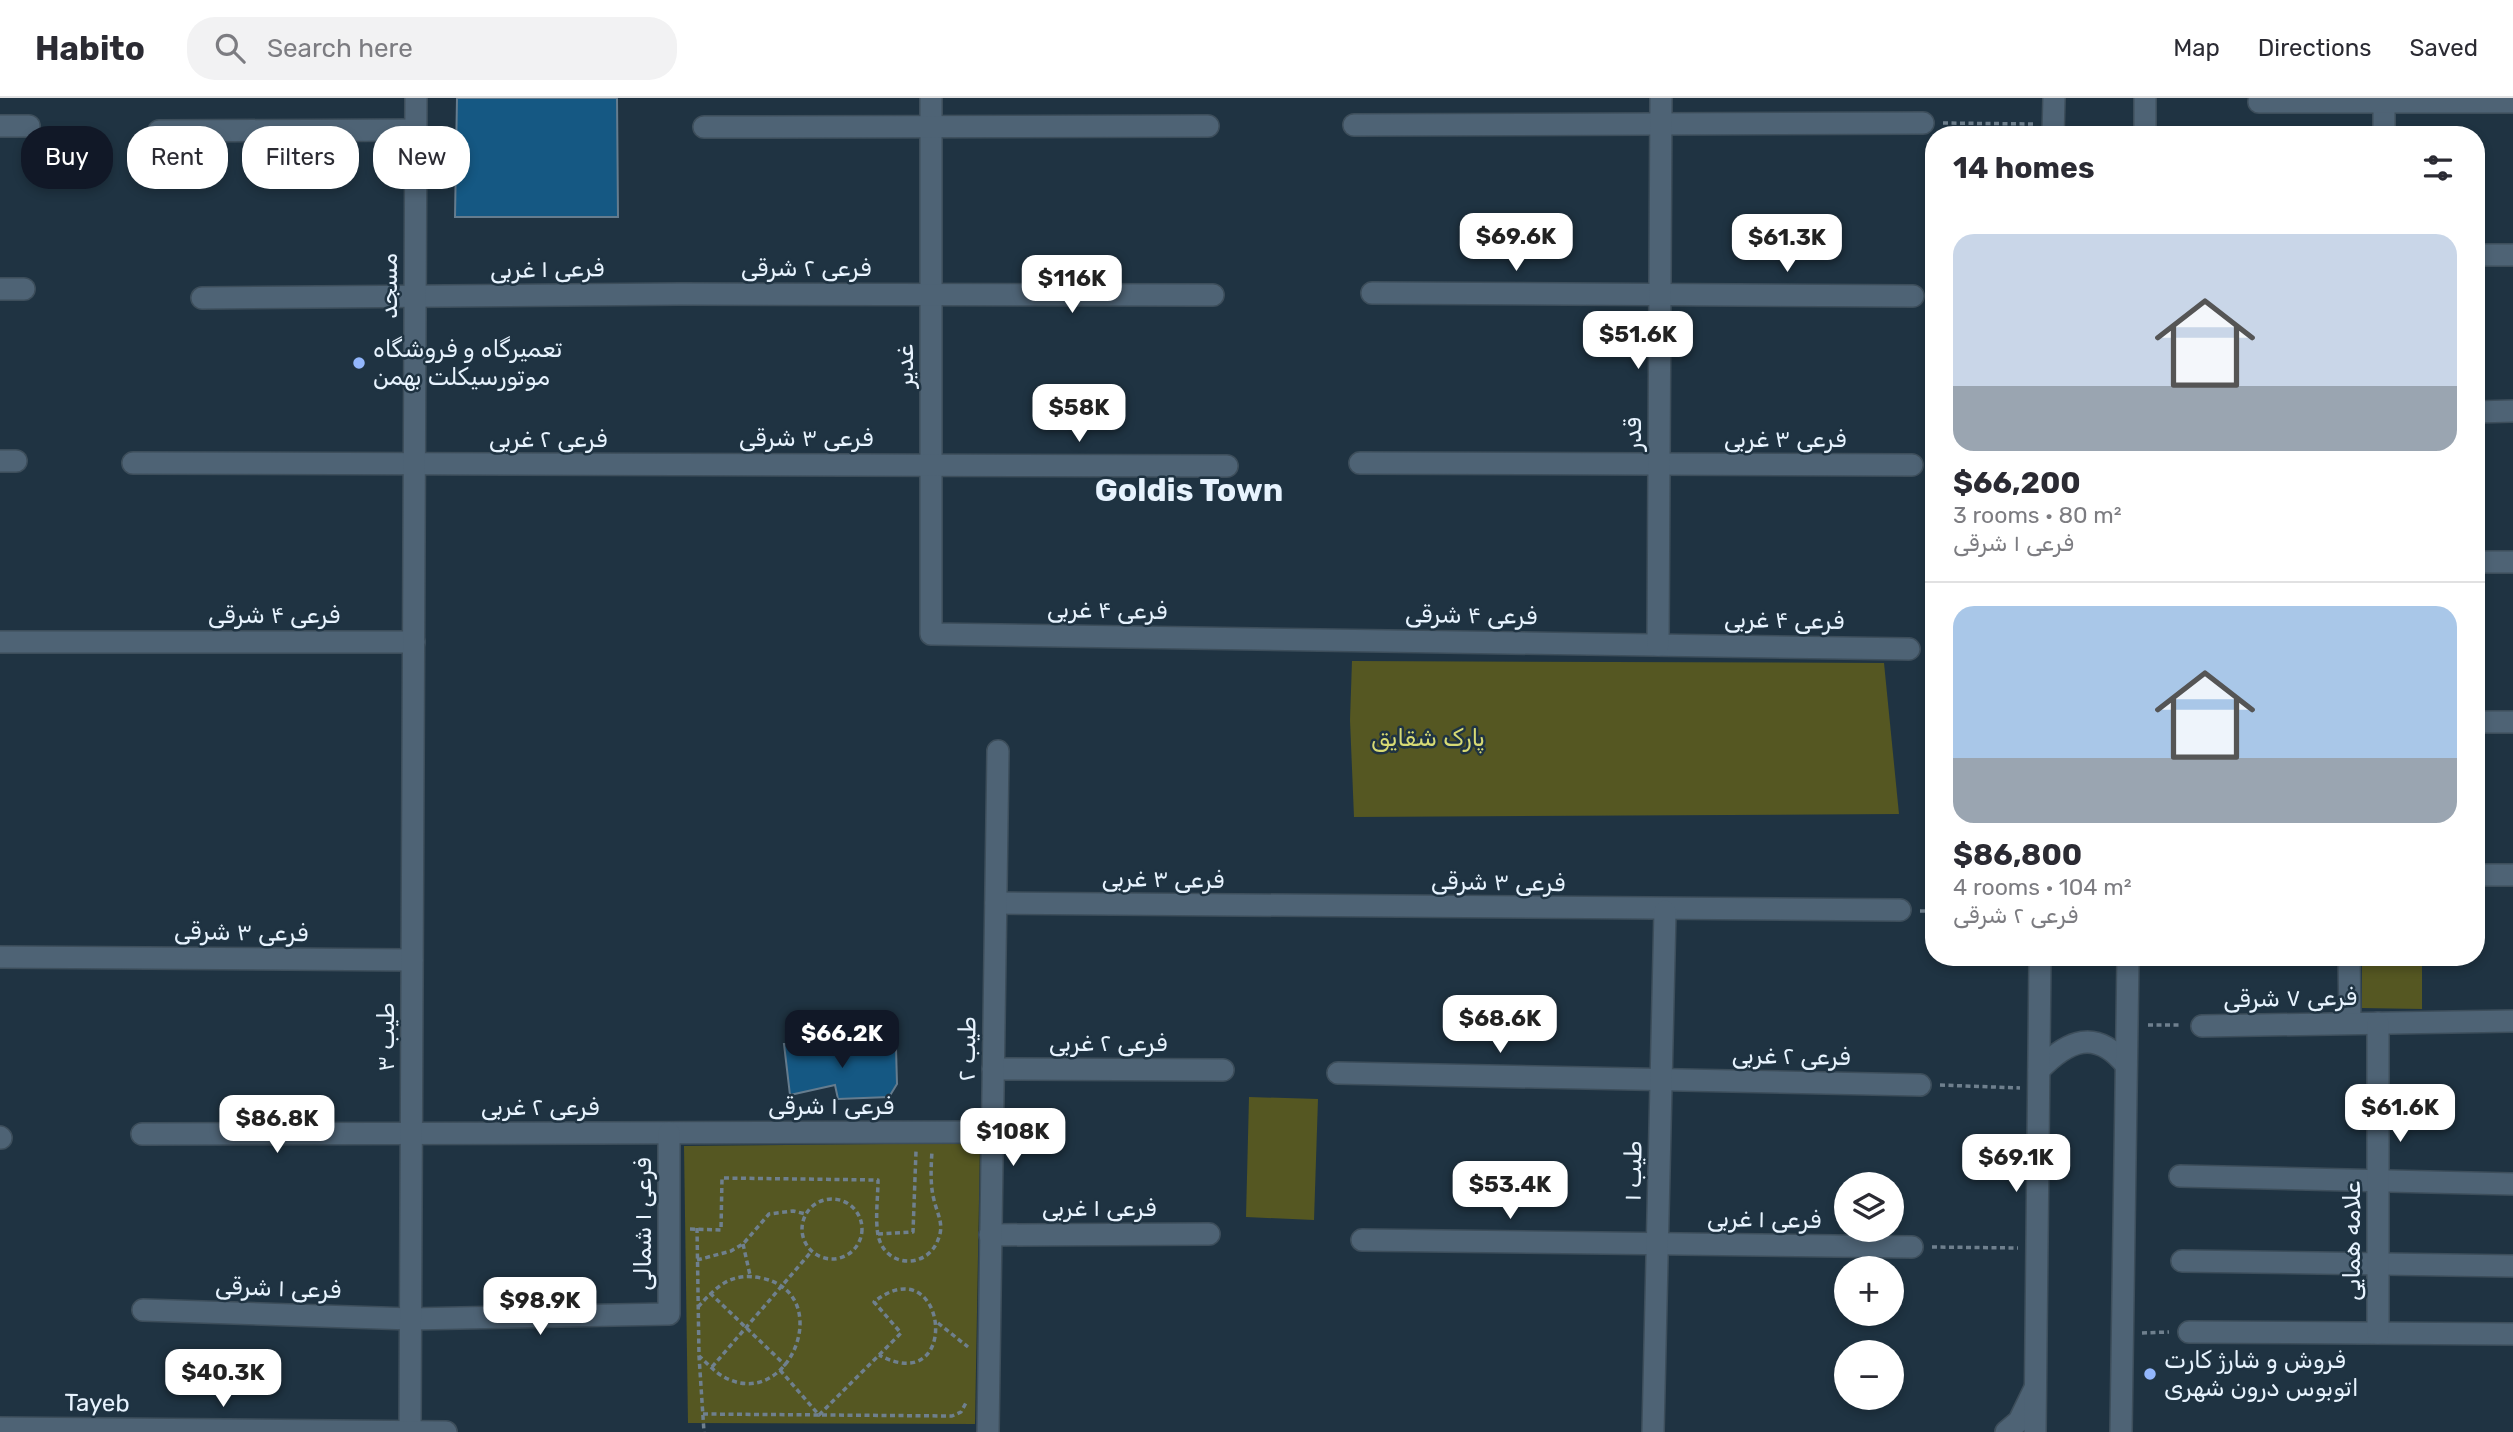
<!DOCTYPE html>
<meta charset="utf-8">
<style>
body{margin:0;font-family:Rubik,"Noto Naskh Arabic",sans-serif;background:#f2f2f3;color:#2b2b33;height:100vh;display:flex;flex-direction:column;font-size:26px;white-space:nowrap}
*{box-sizing:border-box;margin:0}
p{font-size:23px;color:#7c7c81}
.icon{flex:none;width:38px;height:38px;fill:none;stroke:currentColor;stroke-width:2;stroke-linecap:round;stroke-linejoin:round}
.map{position:relative;flex:1;overflow:hidden}
.side{position:absolute;left:1925px;top:28px;width:560px;height:840px;display:flex;flex-direction:column;background:#fff;border-radius:28px;box-shadow:0 4px 10px #0003}
.side>*{flex:none}
.hud{position:absolute;left:21px;top:28px;width:665px;height:63px;display:flex;gap:14px}
.fabs{position:absolute;left:1834px;top:1074px;display:grid;gap:14px}
.fabs a{display:grid;place-items:center;width:70px;height:70px;border-radius:50%;background:#fff;box-shadow:0 4px 10px #0003;font-size:35px}
.price{position:absolute;translate:-50% -60px;padding:0 16px;border-radius:14px;background:#fff;color:#222;font-size:23px;line-height:46px;filter:drop-shadow(0 2px 4px #0008)}
.price::after{content:'';position:absolute;left:50%;top:42px;width:21px;height:16px;margin-left:-10px;background:inherit;clip-path:polygon(0 0,100% 0,50% 100%)}
.price.on{background:#111827;color:#fff}
ul{padding:0;list-style:none}
li{display:grid;align-content:center;gap:14px;height:371px;padding:0 28px}
li+li{border-top:2px solid #e1e1e2}
li span{display:grid;place-items:center;height:217px;border-radius:21px;color:#555}
li>.icon{margin-inline-start:auto}
span .icon{width:126px;height:126px;fill:#fffc;stroke-width:1}
li b{font-size:30px}
h2{display:flex;justify-content:space-between;align-items:center;height:84px;padding:0 28px;font-size:30px}
.tag{padding:0 24px;border-radius:28px;background:#fff;box-shadow:0 4px 10px #0003;font-size:24px;line-height:63px}
.tag.on{background:#111827;color:#fff}
header{display:flex;align-items:center;gap:42px;box-sizing:border-box;height:98px;padding:0 35px;background:#fff;border-bottom:2px solid #e1e1e2}
header strong{font-size:33px}
nav{display:flex;gap:38px;margin-inline-start:auto;font-size:24px}
.search{width:490px;height:63px;background:#f2f2f3;display:flex;align-items:center;gap:18px;box-sizing:border-box;padding:0 24px;border-radius:28px;color:#7c7c81;font-size:26px}
.map>svg:first-child{display:block}
.green{fill:#555722}
.building{fill:#155883;stroke:#657c8e;stroke-width:2}
.lines{fill:none;stroke-linecap:round;stroke-linejoin:round}
.minor-casing{stroke:#3d4e5b;stroke-width:24}
.tertiary-casing{stroke:#3d4e5b;stroke-width:24}
.secondary-casing{stroke:#3d4e5b;stroke-width:24}
.path{stroke:#6f808e;stroke-width:3.5;stroke-dasharray:5 3.5;stroke-linecap:butt}
.minor{stroke:#4e6375;stroke-width:21}
.tertiary{stroke:#4e6375;stroke-width:21}
.secondary{stroke:#4e6375;stroke-width:21}
.poi-dot{fill:#93b7fd;stroke:#1f3342;stroke-width:2.5}
.labels{text-anchor:middle;stroke-width:5;stroke-linejoin:round;paint-order:stroke}
.street-label{font-size:24px;fill:#e7f3fe;stroke:#1f3342}
.poi-label{font-size:24px;fill:#e7f3fe;stroke:#1f3342;text-anchor:start}
.park-label{font-size:24px;fill:#d7da74;stroke:#1f3342}
.district-label{font-size:32px;font-weight:bold;fill:#e7f3fe;stroke:#1f3342}
</style>
<header>
<strong>Habito</strong>
<div class="search"><svg class="icon" aria-label="search" viewBox="0 0 24 24"><circle cx="10" cy="10" r="6"/><path d="M15 15l6 6"/></svg>Search here</div>
<nav><a>Map</a><a>Directions</a><a>Saved</a></nav>
</header>
<div class="map">
<svg width="2513" height="1334" viewBox="0 0 2513 1334">
<rect width="100%" height="100%" fill="#1f3342"/>
<g class="green">
<path d="M1352,563L1884,565L1899,716L1354,719L1350,622Z"/>
<path d="M2362,859H2422V911L2362,910Z"/>
<path d="M1249,999L1318,1001L1314,1122L1246,1119Z"/>
<path d="M980,1045L975,1326L688,1325L684,1048Z"/>
</g>
<g class="building">
<path d="M457,0H617L618,119H455Z"/>
<path d="M784,946L896,950L897,986L889,999L838,1001L835,987L790,997Z"/>
</g>
<g class="lines">
<defs>
<g id="minor">
<path d="M931,0V536L1909,551"/>
<path d="M2384,0V37"/>
<path d="M2259,4H2513"/>
<path d="M1354,27L1923,25"/>
<path d="M0,28H29"/>
<path d="M704,29L1208,28"/>
<path d="M159,33L416,32"/>
<path d="M2476,157H2513"/>
<path d="M0,191H24"/>
<path d="M1372,195L1913,198"/>
<path d="M202,200L680,196L1213,197"/>
<path d="M2476,314L2513,313"/>
<path d="M0,363H16"/>
<path d="M133,365L1227,368"/>
<path d="M1360,365L1912,367"/>
<path d="M2476,464H2513"/>
<path d="M0,544H414"/>
<path d="M1658,547L1661,0"/>
<path d="M2476,624H2513"/>
<path d="M2476,777H2513"/>
<path d="M996,805L1900,812"/>
<path d="M0,859L412,862"/>
<path d="M2349,859L2350,925"/>
<path d="M2202,928L2513,923"/>
<path d="M993,971L1223,972"/>
<path d="M1338,975L1920,987"/>
<path d="M142,1036L992,1034"/>
<path d="M0,1039L1,1040"/>
<path d="M2180,1078L2513,1086"/>
<path d="M990,1137L1209,1136"/>
<path d="M1362,1142L1912,1149"/>
<path d="M2182,1163L2513,1168"/>
<path d="M143,1212L411,1221L669,1216V1035"/>
<path d="M2189,1234L2513,1236"/>
<path d="M2378,1235V925"/>
<path d="M410,1334L416,0"/>
<path d="M988,1334L998,653"/>
<path d="M1653,1334L1665,813"/>
</g>
<g id="tertiary">
<path d="M0,1330L446,1334"/>
<path d="M2006,1334L2019,1323L2035,1290"/>
</g>
<g id="secondary">
<path d="M2053,37L2054,0"/>
<path d="M2145,37V0"/>
<path d="M2039,972C2068,942 2096,930 2126,967"/>
<path d="M2035,1334L2040,859"/>
<path d="M2121,1334L2128,859"/>
</g>
</defs>
<use href="#minor" class="minor-casing"/>
<use href="#tertiary" class="tertiary-casing"/>
<use href="#secondary" class="secondary-casing"/>
<g class="path">
<path d="M1943,25L2033,26"/>
<path d="M1920,813H1934"/>
<path d="M2148,927H2182"/>
<path d="M1940,987L2020,990"/>
<circle cx="832" cy="1131" r="30"/>
<path d="M697,1130L699,1258L704,1334"/>
<path d="M690,1131L721,1132L722,1080L878,1082C878,1099 875,1120 878,1137C885,1171 929,1172 939,1139C944,1126 937,1115 934,1102C930,1087 931,1069 932,1053"/>
<path d="M878,1136L913,1134L916,1053"/>
<path d="M743,1146L750,1177"/>
<path d="M1932,1149L2018,1150"/>
<path d="M697,1162L731,1153L743,1146L769,1116L793,1113L806,1116"/>
<path d="M710,1195L786,1268"/>
<path d="M698,1209C717,1188 731,1174 761,1180C839,1195 787,1321 719,1276C712,1271 706,1264 699,1258"/>
<path d="M938,1225L968,1249"/>
<path d="M2142,1235L2169,1234"/>
<path d="M712,1269L811,1154"/>
<path d="M780,1272L819,1317L901,1235L874,1204C947,1146 963,1302 879,1257"/>
<path d="M703,1316L952,1318L961,1314L967,1303"/>
</g>
<use href="#minor" class="minor"/>
<use href="#tertiary" class="tertiary"/>
<use href="#secondary" class="secondary"/>
</g>
<g class="poi-dot">
<circle cx="359" cy="265" r="7"/>
<circle cx="2150" cy="1276" r="7"/>
</g>
<g class="labels">
<g class="street-label">
<text x="806" y="178">فرعی ۲ شرقی</text>
<text transform="translate(547 171) rotate(-1)" y="8">فرعی ۱ غربی</text>
<text transform="translate(389 188) rotate(-90)" y="8">مسجد</text>
<text transform="translate(905 268) rotate(-90)" y="8">غدیر</text>
<text transform="translate(1633 336) rotate(-90)" y="8">قدر</text>
<text x="806" y="348">فرعی ۳ شرقی</text>
<text x="548" y="349">فرعی ۲ غربی</text>
<text x="1785" y="349">فرعی ۳ غربی</text>
<text transform="translate(1107 512) rotate(1)" y="8">فرعی ۴ غربی</text>
<text x="274" y="525">فرعی ۴ شرقی</text>
<text transform="translate(1471 517) rotate(1)" y="8">فرعی ۴ شرقی</text>
<text transform="translate(1784 522) rotate(1)" y="8">فرعی ۴ غربی</text>
<text transform="translate(1163 781) rotate(1)" y="8">فرعی ۳ غربی</text>
<text transform="translate(1498 784) rotate(1)" y="8">فرعی ۳ شرقی</text>
<text transform="translate(241 834) rotate(1)" y="8">فرعی ۳ شرقی</text>
<text transform="translate(2290 900) rotate(-1)" y="8">فرعی ۷ شرقی</text>
<text transform="translate(386 939) rotate(-90)" y="8">طیب ۳</text>
<text x="1108" y="953">فرعی ۲ غربی</text>
<text transform="translate(967 951) rotate(-89)" y="8">طیب ۲</text>
<text transform="translate(1791 958) rotate(1)" y="8">فرعی ۲ غربی</text>
<text x="831" y="1016">فرعی ۱ شرقی</text>
<text x="540" y="1017">فرعی ۲ غربی</text>
<text transform="translate(1633 1073) rotate(-89)" y="8">طیب ۱</text>
<text x="1099" y="1118">فرعی ۱ غربی</text>
<text transform="translate(1764 1121) rotate(1)" y="8">فرعی ۱ غربی</text>
<text transform="translate(643 1126) rotate(-90)" y="8">فرعی ۱ شمالی</text>
<text transform="translate(2352 1143) rotate(-90)" y="8">علامه همایی</text>
<text transform="translate(278 1190) rotate(2)" y="8">فرعی ۱ شرقی</text>
<text transform="translate(97 1305) rotate(1)" y="8">Tayeb</text>
</g>
<g class="poi-label">
<text x="373" y="259">تعمیرگاه و فروشگاه<tspan x="373" dy="28">موتورسیکلت بهمن</tspan></text>
<text x="2164" y="1270">فروش و شارژ کارت<tspan x="2164" dy="28">اتوبوس درون شهری</tspan></text>
</g>
<g class="park-label">
<text x="1428" y="648">پارک شقایق</text>
</g>
<g class="district-label">
<text x="1189" y="403">Goldis Town</text>
</g>
</g>
</svg>
<div class="fabs">
<a><svg class="icon" aria-label="layers" viewBox="0 0 24 24"><path d="M12 4l9 5-9 5-9-5zM3 14l9 5 9-5"/></svg></a>
<a>+</a>
<a>−</a>
</div>
<b class="price" style="left:1516px;top:175px">$69.6K</b>
<b class="price" style="left:1787px;top:176px">$61.3K</b>
<b class="price" style="left:1072px;top:217px">$116K</b>
<b class="price" style="left:1638px;top:273px">$51.6K</b>
<b class="price" style="left:1079px;top:346px">$58K</b>
<b class="price" style="left:1500px;top:957px">$68.6K</b>
<b class="price on" style="left:842px;top:972px">$66.2K</b>
<b class="price" style="left:2400px;top:1046px">$61.6K</b>
<b class="price" style="left:277px;top:1057px">$86.8K</b>
<b class="price" style="left:1013px;top:1070px">$108K</b>
<b class="price" style="left:2016px;top:1096px">$69.1K</b>
<b class="price" style="left:1510px;top:1123px">$53.4K</b>
<b class="price" style="left:540px;top:1239px">$98.9K</b>
<b class="price" style="left:223px;top:1311px">$40.3K</b>
<div class="hud">
<a class="tag on">Buy</a>
<a class="tag">Rent</a>
<a class="tag">Filters</a>
<a class="tag">New</a>
</div>
<section class="side">
<h2>14 homes<svg class="icon" aria-label="filters" viewBox="0 0 24 24"><path d="M4 7h16M4 17h16"/><circle cx="9" cy="7" r="2"/><circle cx="15" cy="17" r="2"/></svg></h2>
<ul>
<li><span style="background:linear-gradient(#c9d6e8 70%,#9aa5b1 0)"><svg class="icon" aria-label="home" viewBox="0 0 24 24"><path d="M3 11l9-7 9 7M6 9v11h12V9"/></svg></span><div><b>$66,200</b><p>3 rooms · 80 m²</p><p>فرعی ۱ شرقی</p></div></li>
<li><span style="background:linear-gradient(#a9c7e8 70%,#9aa5b1 0)"><svg class="icon" aria-label="home" viewBox="0 0 24 24"><path d="M3 11l9-7 9 7M6 9v11h12V9"/></svg></span><div><b>$86,800</b><p>4 rooms · 104 m²</p><p>فرعی ۲ شرقی</p></div></li>
</ul>
</section>
</div>
